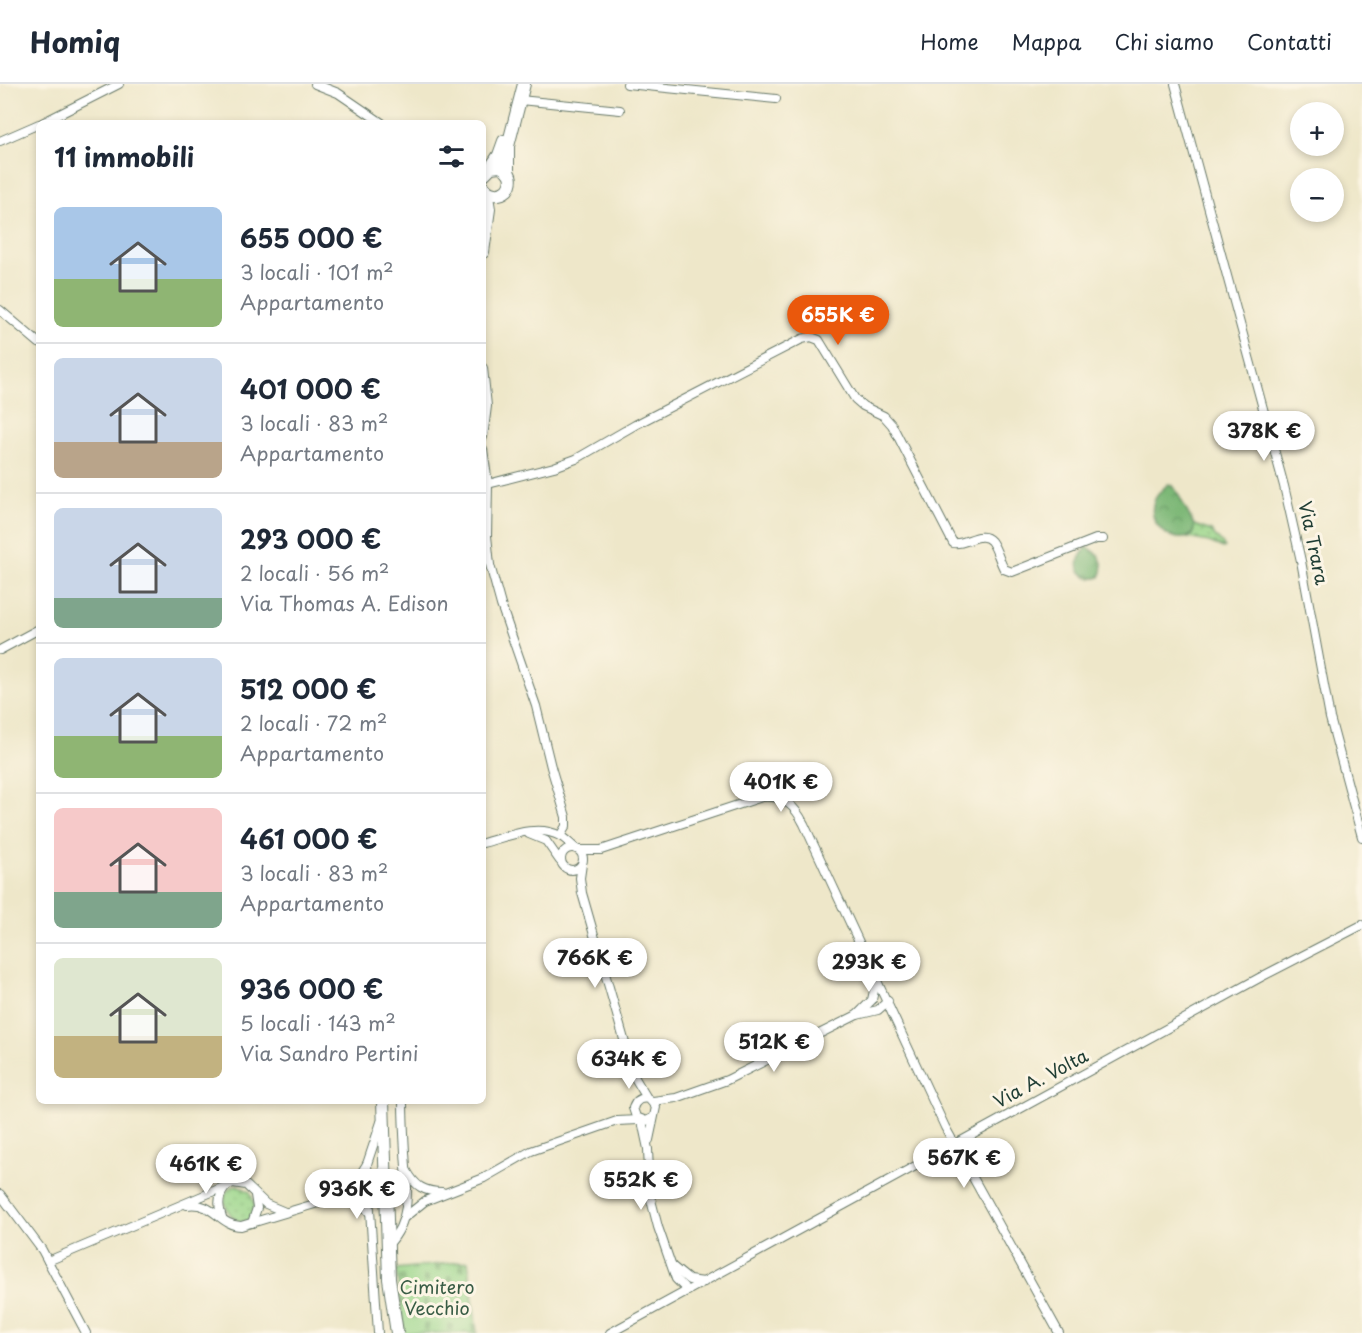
<!DOCTYPE html>
<html lang="it">
<meta charset="utf-8">
<style>
body{margin:0;font-family:"Playpen Sans",sans-serif;background:#f2f2f3;color:#1f2937;height:100vh;display:flex;flex-direction:column;font-size:22px;white-space:nowrap}
*{box-sizing:border-box;margin:0}
p{font-size:20px;color:#747a83}
.icon{flex:none;width:33px;height:33px;fill:none;stroke:currentColor;stroke-width:2;stroke-linecap:round;stroke-linejoin:round}
.map{position:relative;flex:1;overflow:hidden}
.sheet{position:absolute;left:36px;top:36px;width:450px;height:984px;display:flex;flex-direction:column;background:#fff;border-radius:9px;box-shadow:0 3px 9px #0003}
.sheet>*{flex:none}
.controls{position:absolute;left:1290px;top:18px;display:grid;gap:12px}
.controls a{display:grid;place-items:center;width:54px;height:54px;border-radius:50%;background:#fff;box-shadow:0 3px 9px #0003;font-size:30px}
.price{position:absolute;translate:-50% -51px;padding:0 14px;border-radius:21px;background:#fff;color:#222;font-size:20px;line-height:39px;filter:drop-shadow(0 2px 3px #0008)}
.price::after{content:'';position:absolute;left:50%;top:36px;width:18px;height:14px;margin-left:-9px;background:inherit;clip-path:polygon(0 0,100% 0,50% 100%)}
.price.active{background:#ea580c;color:#fff}
ul{padding:0;list-style:none}
li{display:flex;align-items:center;gap:18px;height:150px;padding:0 18px}
li+li{border-top:2px solid #e0e1e3}
li span{display:grid;place-items:center;flex:none;width:168px;height:120px;border-radius:9px;color:#555}
li>.icon{margin-inline-start:auto}
span .icon{width:72px;height:72px;fill:#fffc;stroke-width:1}
li b{font-size:26px}
h2{display:flex;justify-content:space-between;align-items:center;height:72px;padding:0 18px;font-size:26px}
header{display:flex;align-items:center;gap:36px;box-sizing:border-box;height:84px;padding:0 30px;background:#fff;border-bottom:2px solid #e0e1e3}
header strong{font-size:28px}
nav{display:flex;gap:33px;margin-inline-start:auto;font-size:21px}
.map>svg:first-child{display:block}
.grass{fill:url(#grass-dots);stroke:#5c8a5f;stroke-width:1.5}
.forest{fill:url(#forest-crowns);stroke:#4d7a55;stroke-width:1.5}
.cemetery{fill:url(#cemetery-stones);stroke:#5c8a5f;stroke-width:1.5}
.lines{fill:none;stroke-linecap:round;stroke-linejoin:round}
.minor-casing{stroke:#677868;stroke-width:10}
.secondary-casing{stroke:#677868;stroke-width:14}
.minor{stroke:#fff;stroke-width:8}
.secondary{stroke:#fff;stroke-width:12}
.labels{text-anchor:middle;stroke-width:6;stroke-linejoin:round;paint-order:stroke}
.street-label{font-size:18px;fill:#1f3d34;stroke:#fcf5e5}
.park-label{font-size:18px;fill:#385c45;stroke:#fcf5e5}
</style>
<header>
<strong>Homiq</strong>
<nav><a>Home</a><a>Mappa</a><a>Chi siamo</a><a>Contatti</a></nav>
</header>
<div class="map">
<svg width="1362" height="1249" viewBox="0 0 1362 1249">
<defs>
<pattern id="grass-dots" width="8" height="8" patternUnits="userSpaceOnUse" patternTransform="scale(1.5)"><rect width="8" height="8" fill="#9ad68a"/><path d="M2 2h.1M6 6h.1" fill="none" stroke="#7daf72" stroke-width="1.8" stroke-linecap="round"/></pattern>
<pattern id="forest-crowns" width="20" height="18" patternUnits="userSpaceOnUse" patternTransform="scale(1.5)"><rect width="20" height="18" fill="#7bb776"/><path d="M2 6a3 3 0 1 1 6 0M12 15a3 3 0 1 1 6 0" fill="none" stroke="#649662"/></pattern>
<pattern id="cemetery-stones" width="16" height="16" patternUnits="userSpaceOnUse" patternTransform="scale(1.5)"><rect width="16" height="16" fill="#9ad68a"/><path d="M2 7V4a2 2 0 0 1 4 0v3zM10 15v-3a2 2 0 0 1 4 0v3z" fill="#7daf72"/></pattern>
</defs>
<rect width="100%" height="100%" fill="#fcf5e5"/>
<filter id="ink" filterUnits="userSpaceOnUse"><feTurbulence type="fractalNoise" baseFrequency=".0167" numOctaves="2"/><feDisplacementMap in="SourceGraphic" scale="12" xChannelSelector="R" yChannelSelector="G"/><feConvolveMatrix kernelMatrix="1 2 1 2 8 2 1 2 1" color-interpolation-filters="sRGB"/></filter>
<filter id="wash" filterUnits="userSpaceOnUse"><feTurbulence type="fractalNoise" baseFrequency=".008" numOctaves="4" result="noise"/><feDisplacementMap in="SourceGraphic" scale="24" xChannelSelector="R" yChannelSelector="G"/><feGaussianBlur stdDeviation="1.35" result="paint"/><feColorMatrix in="noise" values="0 0 0 0 0 0 0 0 0 0 0 0 0 0 0 0 0 1.4 0 .05"/><feComposite in="paint" operator="in"/></filter>
<g filter="url(#wash)">
<rect width="100%" height="100%" fill="#eee7c9"/>
<g class="grass">
<path d="M1194,441L1211,447L1225,463L1223,464L1209,458L1187,454L1193,451Z"/>
<path d="M237,1101L250,1108L255,1122L249,1136L240,1138L232,1133C223,1120 219,1107 237,1101Z"/>
</g>
<g class="forest">
<path d="M1168,400L1171,401L1176,406L1194,441L1193,451C1171,463 1144,438 1155,415C1158,409 1163,405 1168,400Z"/>
<path d="M1087,463C1099,469 1107,480 1100,493C1089,497 1075,489 1079,476C1080,471 1084,467 1087,463Z"/>
</g>
<path class="cemetery" d="M468,1177L477,1249H404L396,1185Z"/>
</g>
<g filter="url(#ink)">
<g class="lines">
<defs>
<g id="minor">
<path d="M315,0L338,9L382,39"/>
<path d="M627,0L776,15"/>
<path d="M1175,0L1284,402L1301,477L1330,634L1362,753"/>
<path d="M520,16L620,26"/>
<path d="M42,39L119,0"/>
<path d="M0,57L39,40"/>
<path d="M0,226L39,259"/>
<path d="M483,284L487,322L483,353"/>
<path d="M483,365L488,400L487,452L490,481L501,521L536,622L551,683L566,733V742L560,752"/>
<path d="M488,400L554,383L576,375L635,341L802,255L811,253L819,256L855,315L863,322L884,332L892,341L953,459C965,462 981,445 991,457C997,465 999,476 1004,485L1012,488L1096,455H1103"/>
<path d="M0,566L39,545"/>
<path d="M529,750L546,757L560,777"/>
<path d="M483,759C506,753 537,739 560,752C566,755 570,760 575,764"/>
<circle cx="572" cy="775" r="11"/>
<path d="M579,766H601L762,713C784,711 795,722 804,740L945,1043L1059,1249"/>
<path d="M582,780L580,794L582,809L635,994L647,1014"/>
<path d="M857,931L878,926L888,917"/>
<path d="M653,1017L676,1014L727,996L857,931L872,916L876,897"/>
<path d="M642,1037L648,1065L650,1112L658,1143L676,1195L688,1207"/>
<path d="M649,1056L656,1023L649,1015C641,1013 636,1016 633,1024L636,1033L646,1037L652,1034"/>
<path d="M407,1087C415,1102 424,1108 442,1108"/>
<path d="M0,1110L42,1166L86,1249"/>
<path d="M338,1113L359,1117L370,1129"/>
<path d="M187,1121C214,1117 219,1142 241,1142L338,1113L355,1099L367,1080"/>
<path d="M222,1133C218,1122 217,1111 227,1102"/>
<path d="M405,1133L425,1117L484,1094L531,1067L617,1037L639,1036"/>
<path d="M252,1139L257,1124L255,1111"/>
<path d="M388,1161C413,1135 407,1102 405,1068C404,1051 403,1034 403,1017"/>
<path d="M48,1177L233,1099L246,1101L266,1120L285,1128"/>
<path d="M673,1183L689,1196L704,1198"/>
<path d="M378,1249L367,1080L381,1038"/>
<path d="M610,1249L1261,893L1362,841"/>
</g>
<g id="secondary">
<path d="M491,83L499,71L504,57"/>
<path d="M508,88V62L524,0"/>
<path d="M483,91L491,83L500,82C511,87 514,96 507,106C499,113 489,111 483,102"/>
<path d="M483,168L489,125L486,106"/>
<path d="M383,1017L389,1195L397,1249"/>
</g>
</defs>
<use href="#minor" class="minor-casing"/>
<use href="#secondary" class="secondary-casing"/>
<use href="#minor" class="minor"/>
<use href="#secondary" class="secondary"/>
</g>
</g>
<g class="labels">
<g class="street-label">
<text transform="translate(1313 459) rotate(78)" y="6">Via Trara</text>
<text transform="translate(1041 995) rotate(-28)" y="6">Via A. Volta</text>
</g>
<g class="park-label">
<text x="437" y="1210">Cimitero<tspan x="437" dy="21">Vecchio</tspan></text>
</g>
</g>
</svg>
<div class="controls">
<a>+</a>
<a>−</a>
</div>
<b class="price active" style="left:838px;top:262px">655K €</b>
<b class="price" style="left:1264px;top:378px">378K €</b>
<b class="price" style="left:781px;top:729px">401K €</b>
<b class="price" style="left:595px;top:905px">766K €</b>
<b class="price" style="left:869px;top:909px">293K €</b>
<b class="price" style="left:774px;top:989px">512K €</b>
<b class="price" style="left:629px;top:1006px">634K €</b>
<b class="price" style="left:964px;top:1105px">567K €</b>
<b class="price" style="left:206px;top:1111px">461K €</b>
<b class="price" style="left:641px;top:1127px">552K €</b>
<b class="price" style="left:357px;top:1136px">936K €</b>
<section class="sheet">
<h2>11 immobili<svg class="icon" aria-label="filters" viewBox="0 0 24 24"><path d="M4 7h16M4 17h16"/><circle cx="9" cy="7" r="2"/><circle cx="15" cy="17" r="2"/></svg></h2>
<ul>
<li><span style="background:linear-gradient(#a9c7e8 60%,#8fb573 0)"><svg class="icon" aria-label="home" viewBox="0 0 24 24"><path d="M3 11l9-7 9 7M6 9v11h12V9"/></svg></span><div><b>655 000 €</b><p>3 locali · 101 m²</p><p>Appartamento</p></div></li>
<li><span style="background:linear-gradient(#c9d6e8 70%,#b9a48a 0)"><svg class="icon" aria-label="home" viewBox="0 0 24 24"><path d="M3 11l9-7 9 7M6 9v11h12V9"/></svg></span><div><b>401 000 €</b><p>3 locali · 83 m²</p><p>Appartamento</p></div></li>
<li><span style="background:linear-gradient(#c9d6e8 75%,#7fa58c 0)"><svg class="icon" aria-label="home" viewBox="0 0 24 24"><path d="M3 11l9-7 9 7M6 9v11h12V9"/></svg></span><div><b>293 000 €</b><p>2 locali · 56 m²</p><p>Via Thomas A. Edison</p></div></li>
<li><span style="background:linear-gradient(#c9d6e8 65%,#8fb573 0)"><svg class="icon" aria-label="home" viewBox="0 0 24 24"><path d="M3 11l9-7 9 7M6 9v11h12V9"/></svg></span><div><b>512 000 €</b><p>2 locali · 72 m²</p><p>Appartamento</p></div></li>
<li><span style="background:linear-gradient(#f6c9c9 70%,#7fa58c 0)"><svg class="icon" aria-label="home" viewBox="0 0 24 24"><path d="M3 11l9-7 9 7M6 9v11h12V9"/></svg></span><div><b>461 000 €</b><p>3 locali · 83 m²</p><p>Appartamento</p></div></li>
<li><span style="background:linear-gradient(#dfe7d0 65%,#c2b280 0)"><svg class="icon" aria-label="home" viewBox="0 0 24 24"><path d="M3 11l9-7 9 7M6 9v11h12V9"/></svg></span><div><b>936 000 €</b><p>5 locali · 143 m²</p><p>Via Sandro Pertini</p></div></li>
</ul>
</section>
</div>
